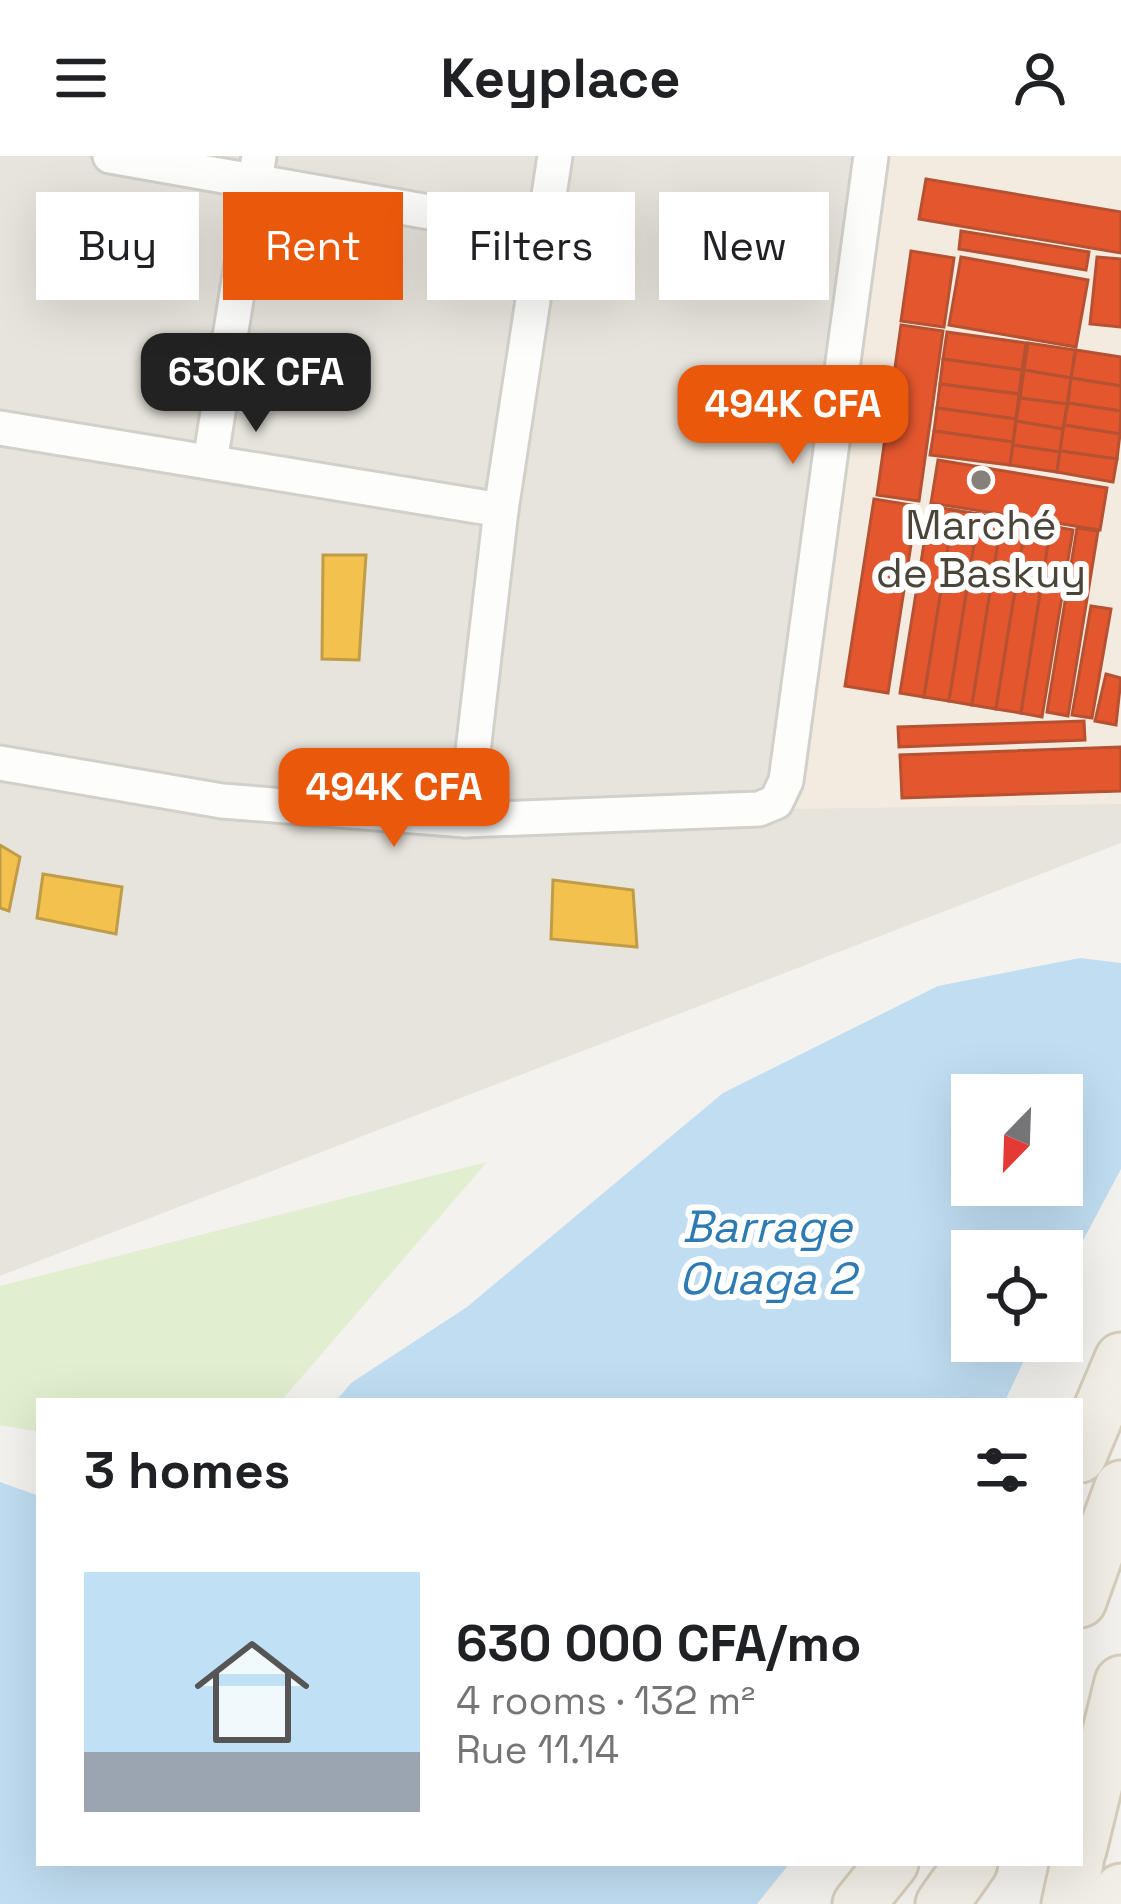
<!DOCTYPE html>
<meta charset="utf-8">
<style>
body{margin:0;font-family:"Space Grotesk",sans-serif;background:#f2f2f2;color:#202124;height:100vh;display:flex;flex-direction:column;font-size:45px;white-space:nowrap}
*{box-sizing:border-box;margin:0}
p{font-size:39px;color:#757577}
.icon{flex:none;width:66px;height:66px;fill:none;stroke:currentColor;stroke-width:2;stroke-linecap:round;stroke-linejoin:round}
.map{position:relative;flex:1;overflow:hidden}
.side{position:absolute;left:36px;top:1242px;width:1047px;height:468px;display:flex;flex-direction:column;background:#fff;border-radius:0px;box-shadow:0 12px 48px #0002}
.side>*{flex:none}
.top-card{position:absolute;left:36px;top:36px;width:1050px;height:108px;display:flex;gap:24px}
.needle{width:78px;rotate:203deg}
.controls{position:absolute;left:951px;top:918px;display:grid;gap:24px}
.controls a{display:grid;place-items:center;width:132px;height:132px;border-radius:0px;background:#fff;box-shadow:0 12px 48px #0002;font-size:60px}
.price{position:absolute;translate:-50% -102px;padding:0 27px;border-radius:24px;background:#ea580c;color:#fff;font-size:39px;line-height:78px;filter:drop-shadow(0 3px 6px #0008)}
.price::after{content:'';position:absolute;left:50%;top:72px;width:36px;height:27px;margin-left:-18px;background:inherit;clip-path:polygon(0 0,100% 0,50% 100%)}
.price.current{background:#222;color:#fff}
ul{padding:0;list-style:none}
li{display:flex;align-items:center;gap:36px;height:300px;padding:0 48px}
li span{display:grid;place-items:center;flex:none;width:336px;height:240px;border-radius:0px;color:#555}
li>.icon{margin-inline-start:auto}
span .icon{width:144px;height:144px;fill:#fffc;stroke-width:1}
li b{font-size:51px}
h2{display:flex;justify-content:space-between;align-items:center;height:144px;padding:0 48px;font-size:51px}
.chip{padding:0 42px;border-radius:0px;background:#fff;box-shadow:0 12px 48px #0002;font-size:42px;line-height:108px}
.chip.current{background:#ea580c;color:#fff}
header{display:flex;justify-content:space-between;align-items:center;height:156px;padding:0 48px;background:#fff;font-size:54px;font-weight:600}
.map>svg:first-child{display:block}
.residential{fill:#e7e4dc}
.commercial{fill:#f3ebdf}
.green{fill:#e1eecf}
.water{fill:#c0ddf1;fill-rule:evenodd}
.homes{fill:#f2c14e;stroke:#c09c48;stroke-width:3}
.shops{fill:#e4572e;stroke:#b65131;stroke-width:3}
.lines{fill:none;stroke-linecap:round;stroke-linejoin:round}
.street-casing{stroke:#d2d0cb;stroke-width:39}
.primary-casing{stroke:#d6cebb;stroke-width:57}
.street{stroke:#fdfdfc;stroke-width:33}
.primary{stroke:#f2efe6;stroke-width:51}
.poi-dot{fill:#868178;stroke:#fff;stroke-width:4.5}
.labels{text-anchor:middle;stroke-width:12;stroke-linejoin:round;paint-order:stroke}
.poi-label{font-size:42px;fill:#4b4439;stroke:#fff}
.water-label{font-size:45px;font-style:italic;fill:#2e7ab2;stroke:#fff}
</style>
<header><svg class="icon" aria-label="menu" viewBox="0 0 24 24"><path d="M4 6h16M4 12h16M4 18h16"/></svg>Keyplace<svg class="icon" aria-label="person" viewBox="0 0 24 24"><circle cx="12" cy="8" r="4"/><path d="M4 21q1-7 8-7t8 7"/></svg></header>
<div class="map">
<svg width="1121" height="1748" viewBox="0 0 1121 1748">
<rect width="100%" height="100%" fill="#f4f2ee"/>
<path class="residential" d="M0,0H1121V687L0,1120Z"/>
<path class="commercial" d="M889,0H1121V648L792,653Z"/>
<path class="green" d="M487,1006L281,1245H39V1276L0,1269V1130Z"/>
<g class="water">
<path d="M1080,802L1121,807V1013L1062,1124V1095H972V1185H1033L1005,1245H336L351,1227L467,1151L723,937L938,830ZM972,939H1062V1029H972Z"/>
<path d="M0,1326L39,1340V1707H790L757,1748H0Z"/>
</g>
<g class="homes">
<path d="M323,399H366L359,504L322,503Z"/>
<path d="M0,689L20,701L9,755L0,752Z"/>
<path d="M43,718L122,731L116,778L37,762Z"/>
<path d="M553,724L633,734L637,791L551,783Z"/>
</g>
<g class="shops">
<path d="M926,23L1121,56V97L919,63Z"/>
<path d="M961,75L1089,96L1086,114L959,93Z"/>
<path d="M911,95L954,102L944,171L901,165Z"/>
<path d="M961,101L1088,124L1076,191L949,169Z"/>
<path d="M1097,101L1121,103V171L1090,168Z"/>
<path d="M901,169L943,175L919,345L877,339Z"/>
<path d="M947,176L1026,187L1022,214L943,203Z"/>
<path d="M1028,187L1075,194L1071,222L1024,214Z"/>
<path d="M1076,194L1121,201V230L1071,222Z"/>
<path d="M943,203L1022,214L1019,238L940,228Z"/>
<path d="M1024,214L1071,222L1067,248L1020,242Z"/>
<path d="M1071,222L1121,230V255L1068,247Z"/>
<path d="M940,228L1019,238L1016,263L937,252Z"/>
<path d="M1020,242L1067,248L1063,273L1016,265Z"/>
<path d="M1068,247L1121,255L1120,278L1064,269Z"/>
<path d="M937,252L1016,263L1013,286L934,275Z"/>
<path d="M1016,265L1063,273L1060,296L1013,289Z"/>
<path d="M1064,269L1120,278L1117,303L1060,295Z"/>
<path d="M934,275L1013,286L1010,309L930,299Z"/>
<path d="M1013,289L1060,296L1057,316L1010,309Z"/>
<path d="M1060,295L1117,303L1113,326L1057,316Z"/>
<path d="M938,304L1107,332L1100,374L931,347Z"/>
<path d="M874,343L917,350L888,537L845,530Z"/>
<path d="M930,350L954,354L924,541L900,537Z"/>
<path d="M954,354L979,358L949,545L924,541Z"/>
<path d="M979,358L1002,362L972,549L949,545Z"/>
<path d="M1002,362L1026,366L996,553L972,549Z"/>
<path d="M1026,366L1051,370L1021,557L996,553Z"/>
<path d="M1051,370L1073,374L1042,561L1021,557Z"/>
<path d="M1077,372L1098,375L1068,560L1047,556Z"/>
<path d="M1091,450L1111,453L1092,562L1072,559Z"/>
<path d="M1106,518L1121,522L1116,569L1095,565Z"/>
<path d="M1084,565L1085,584L899,591L898,571Z"/>
<path d="M1121,591V635L902,642L900,599Z"/>
</g>
<g class="lines">
<defs>
<g id="street">
<path d="M110,0L543,76"/>
<path d="M0,272L501,354"/>
<path d="M210,306L259,0"/>
<path d="M0,607L222,645L465,664L759,653L776,646L786,625L871,0"/>
<path d="M465,664L501,354L555,0"/>
</g>
<g id="primary">
<path d="M1080,1300L1121,1203"/>
<path d="M1080,1445L1121,1331"/>
<path d="M1080,1694L1121,1526"/>
<path d="M859,1748L892,1707"/>
<path d="M942,1748L971,1707"/>
<path d="M1068,1748L1077,1707"/>
<path d="M1118,1748L1121,1734"/>
</g>
</defs>
<use href="#street" class="street-casing"/>
<use href="#primary" class="primary-casing"/>
<use href="#street" class="street"/>
<use href="#primary" class="primary"/>
</g>
<circle class="poi-dot" cx="981" cy="324" r="12"/>
<g class="labels">
<g class="poi-label">
<text x="981" y="383">Marché<tspan x="981" dy="48">de Baskuy</tspan></text>
</g>
<g class="water-label">
<text x="767" y="1086">Barrage<tspan x="767" dy="52">Ouaga 2</tspan></text>
</g>
</g>
</svg>
<div class="controls">
<a><svg class="needle" viewBox="-14 -14 28 28"><path d="M0-13l5 13h-10z" fill="#e53935"/><path d="M0 13l5-13h-10z" fill="#757577"/></svg></a>
<a><svg class="icon" aria-label="locate" viewBox="0 0 24 24"><circle cx="12" cy="12" r="6"/><path d="M12 2v4M12 18v4M2 12h4M18 12h4"/></svg></a>
</div>
<b class="price current" style="left:256px;top:279px">630K CFA</b>
<b class="price" style="left:793px;top:311px">494K CFA</b>
<b class="price" style="left:394px;top:694px">494K CFA</b>
<div class="top-card">
<a class="chip">Buy</a>
<a class="chip current">Rent</a>
<a class="chip">Filters</a>
<a class="chip">New</a>
</div>
<section class="side">
<h2>3 homes<svg class="icon" aria-label="filters" viewBox="0 0 24 24"><path d="M4 7h16M4 17h16"/><circle cx="9" cy="7" r="2"/><circle cx="15" cy="17" r="2"/></svg></h2>
<ul>
<li><span style="background:linear-gradient(#bfe0f5 75%,#9aa5b1 0)"><svg class="icon" aria-label="home" viewBox="0 0 24 24"><path d="M3 11l9-7 9 7M6 9v11h12V9"/></svg></span><div><b>630 000 CFA/mo</b><p>4 rooms · 132 m²</p><p>Rue 11.14</p></div></li>
</ul>
</section>
</div>
